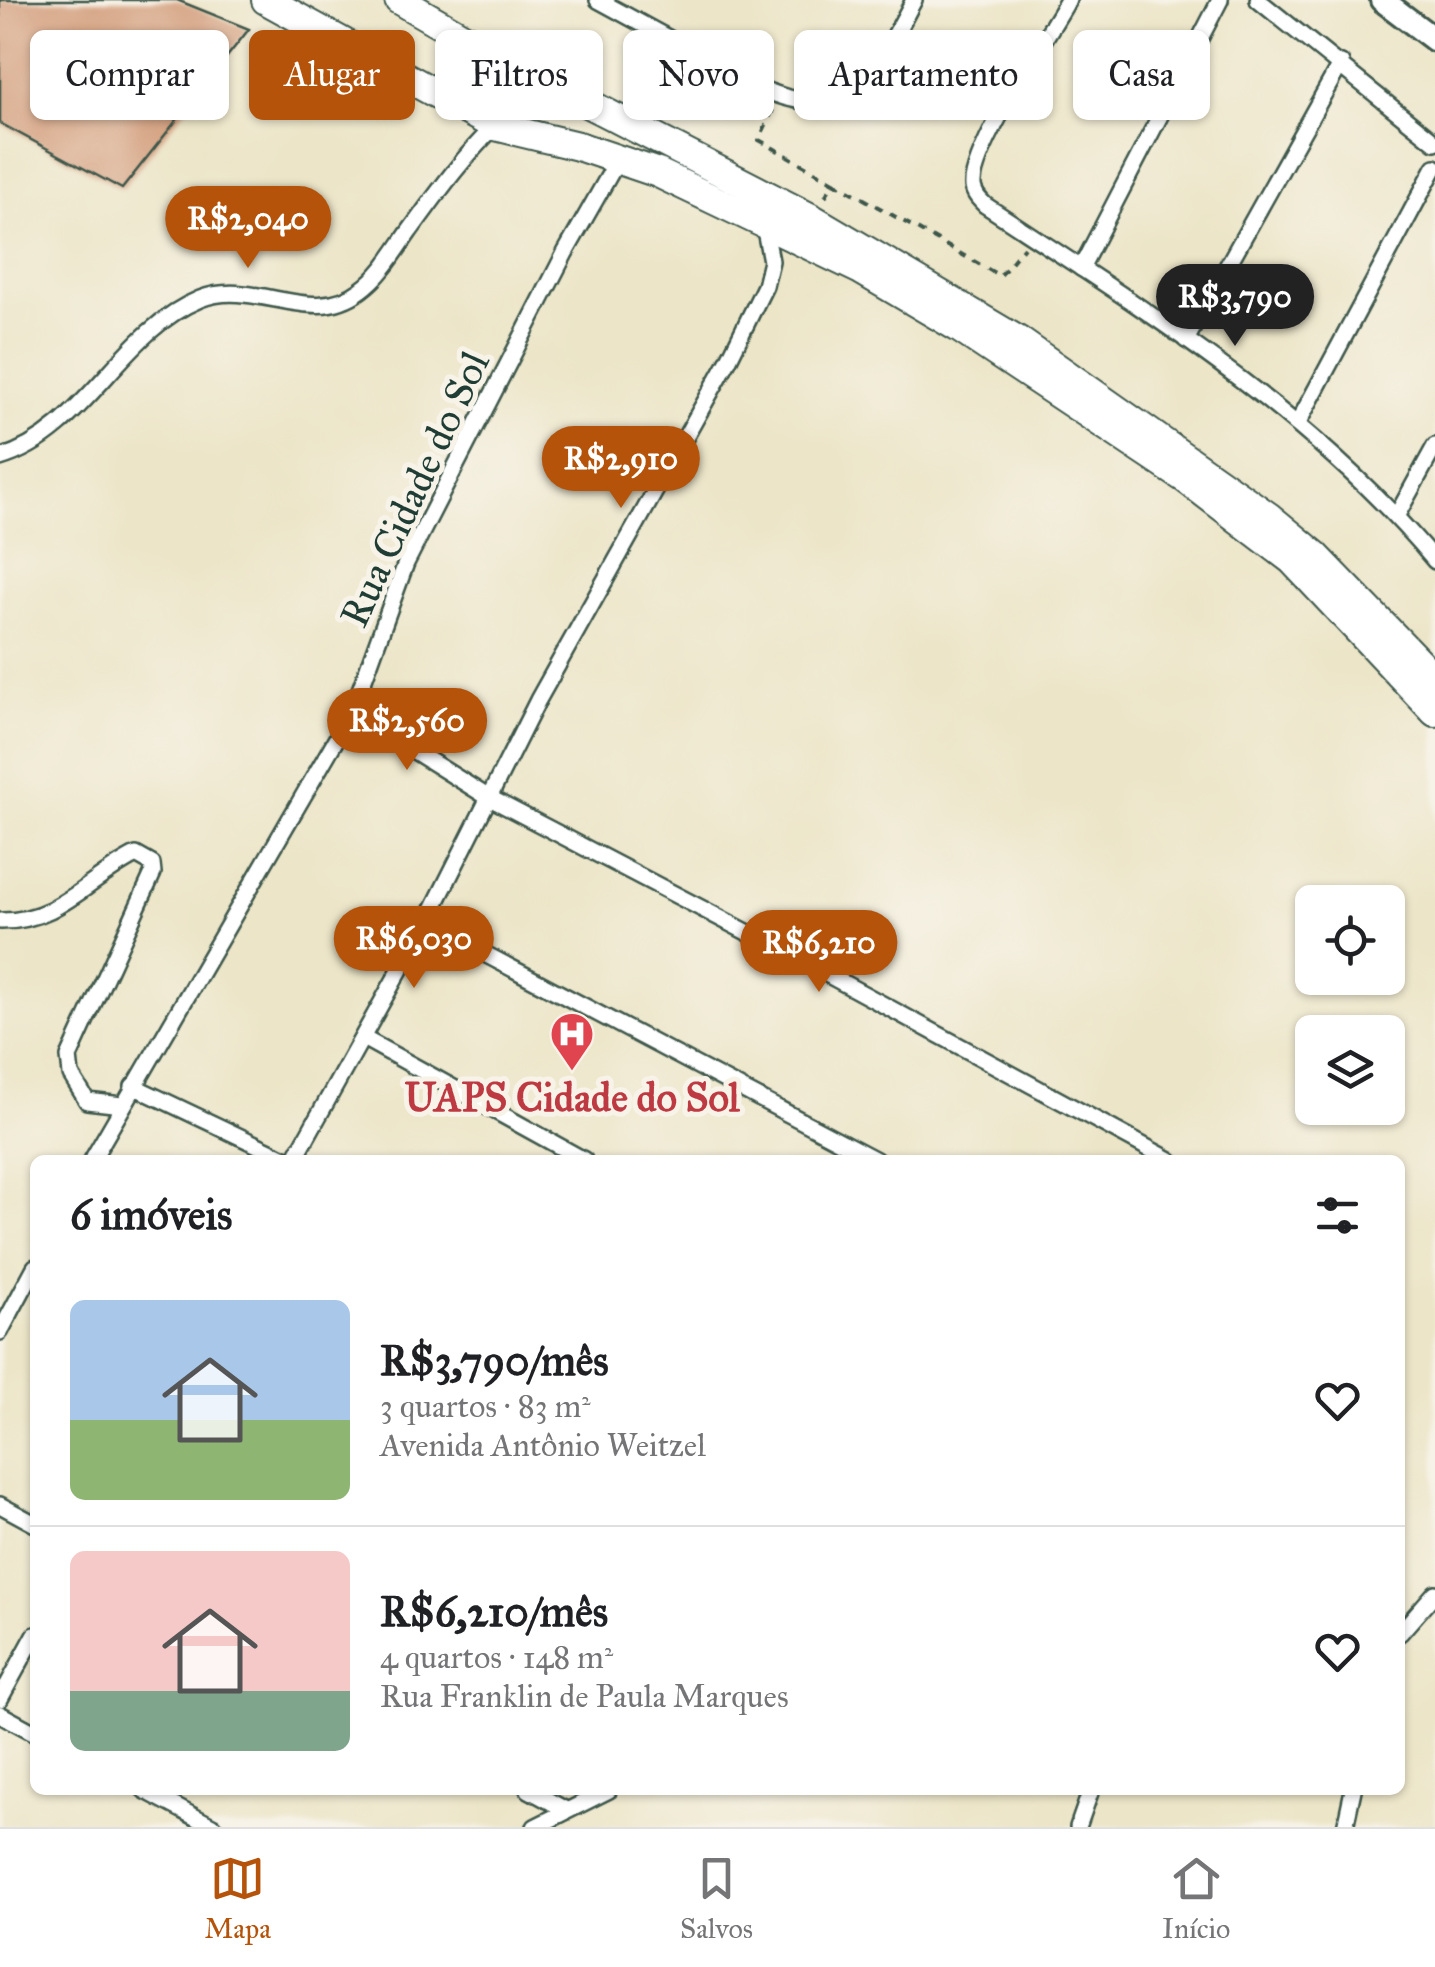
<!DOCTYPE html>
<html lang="pt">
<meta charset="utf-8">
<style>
body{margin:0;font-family:"IM FELL Great Primer",serif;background:#f6f6f6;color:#202124;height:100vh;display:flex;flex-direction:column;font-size:38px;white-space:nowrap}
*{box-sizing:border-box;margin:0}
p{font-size:32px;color:#757577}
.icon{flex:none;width:55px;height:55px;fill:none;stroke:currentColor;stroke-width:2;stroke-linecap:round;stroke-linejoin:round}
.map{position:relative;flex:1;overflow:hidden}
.drawer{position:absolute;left:30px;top:1155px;width:1375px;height:640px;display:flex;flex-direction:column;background:#fff;border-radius:15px;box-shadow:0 2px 8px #0004}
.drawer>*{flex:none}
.hud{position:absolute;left:30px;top:30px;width:1375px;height:90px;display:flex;gap:20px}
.buttons{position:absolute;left:1295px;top:885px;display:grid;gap:20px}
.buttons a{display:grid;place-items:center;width:110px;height:110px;border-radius:15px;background:#fff;box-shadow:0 2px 8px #0004;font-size:50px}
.price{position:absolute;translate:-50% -85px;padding:0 22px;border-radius:35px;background:#b45309;color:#fff;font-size:32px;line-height:65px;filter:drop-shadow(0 2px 5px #0008)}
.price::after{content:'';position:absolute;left:50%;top:60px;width:30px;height:22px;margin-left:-15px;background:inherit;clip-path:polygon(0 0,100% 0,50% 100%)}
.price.on{background:#222;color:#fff}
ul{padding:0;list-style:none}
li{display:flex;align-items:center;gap:30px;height:250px;padding:0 40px}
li+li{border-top:2px solid #e0e0e0}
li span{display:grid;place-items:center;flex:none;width:280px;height:200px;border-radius:15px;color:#555}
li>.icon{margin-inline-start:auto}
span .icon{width:120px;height:120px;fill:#fffc;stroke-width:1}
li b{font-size:42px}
h2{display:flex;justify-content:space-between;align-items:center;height:120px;padding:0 40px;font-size:42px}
.chip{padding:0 35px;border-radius:15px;background:#fff;box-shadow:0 2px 8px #0004;font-size:35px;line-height:90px}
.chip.on{background:#b45309;color:#fff}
.menu{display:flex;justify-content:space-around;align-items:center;height:140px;border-top:2px solid #e0e0e0;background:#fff;font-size:28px;color:#757577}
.menu a{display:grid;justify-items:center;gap:5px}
.menu .on{color:#b45309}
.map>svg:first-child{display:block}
.building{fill:#d39d7c}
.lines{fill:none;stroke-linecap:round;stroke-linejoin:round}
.street-casing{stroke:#3e564a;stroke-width:20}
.secondary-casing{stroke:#3e564a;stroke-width:28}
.highway-casing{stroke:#3e564a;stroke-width:32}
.path{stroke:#3e564a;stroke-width:4;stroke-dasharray:8 8;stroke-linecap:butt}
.street{stroke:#fff;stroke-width:15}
.secondary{stroke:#fff;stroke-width:22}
.highway{stroke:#fff;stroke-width:28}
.labels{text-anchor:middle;stroke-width:10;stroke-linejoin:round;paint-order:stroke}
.street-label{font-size:40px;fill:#1f3d34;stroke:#f7f3e8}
.health-label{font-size:40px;font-weight:bold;fill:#be3a42;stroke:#f7f3e8}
</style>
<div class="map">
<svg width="1435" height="1827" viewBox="0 0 1435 1827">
<rect width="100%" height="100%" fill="#f7f3e8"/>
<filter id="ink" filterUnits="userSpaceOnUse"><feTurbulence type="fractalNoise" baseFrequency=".01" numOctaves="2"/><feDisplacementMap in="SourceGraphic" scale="20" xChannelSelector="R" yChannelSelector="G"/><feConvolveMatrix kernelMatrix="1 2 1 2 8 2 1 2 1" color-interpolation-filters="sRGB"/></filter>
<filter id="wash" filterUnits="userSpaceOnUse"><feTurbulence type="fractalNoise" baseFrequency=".0048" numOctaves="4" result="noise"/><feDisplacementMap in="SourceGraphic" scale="40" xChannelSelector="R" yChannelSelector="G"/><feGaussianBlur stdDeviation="2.25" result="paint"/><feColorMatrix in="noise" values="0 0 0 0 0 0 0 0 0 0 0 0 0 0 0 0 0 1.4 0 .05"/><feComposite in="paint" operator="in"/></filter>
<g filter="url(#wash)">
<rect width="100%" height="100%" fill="#ece5c8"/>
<g id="blocks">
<path class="building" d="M0,0H177L249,29L122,189L0,123Z"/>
</g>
</g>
<g filter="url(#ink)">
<use href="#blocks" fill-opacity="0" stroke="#3e564a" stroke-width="2.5"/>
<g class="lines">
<defs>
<g id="street">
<path d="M598,0L760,88C855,129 875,72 914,0"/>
<path d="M1068,0C1048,35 970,152 973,186C974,194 979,199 985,205C1145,310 1312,413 1435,561"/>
<path d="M1258,0L1435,142"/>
<path d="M1081,268L1220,0"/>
<path d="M1186,340L1341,63"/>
<path d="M1298,423L1435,167"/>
<path d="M0,458C85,433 119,332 200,299C255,277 311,328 361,290C381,276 395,252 409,232C436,195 462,158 495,126"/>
<path d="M1397,515L1435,446"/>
<path d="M352,712L486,796L810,965L1170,1160"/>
<path d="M0,921C58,922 88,879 136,855L152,864L153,873L69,1057L71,1075L87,1101L122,1105"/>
<path d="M426,923L876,1160"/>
<path d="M363,1038L584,1160"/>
<path d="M133,1086L289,1160"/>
<path d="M92,1160L352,712L406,563L565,253L619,158"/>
<path d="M294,1160L426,923L538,700L728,361L765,286L771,261L764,225"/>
<path d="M0,1332L35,1267"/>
<path d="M0,1505L35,1524"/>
<path d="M1400,1633L1435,1593"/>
<path d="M0,1699L35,1635"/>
<path d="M0,1714L35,1733"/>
<path d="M144,1790L214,1827"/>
<path d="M529,1790L566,1810"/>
<path d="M535,1827L609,1790"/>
<path d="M1078,1827L1091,1790"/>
<path d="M1345,1827L1353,1790"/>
</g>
<path id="secondary" d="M1382,0L1435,40"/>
<g id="highway">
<path d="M266,0L495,126L578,146L658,173L859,269L959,328L1186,479L1292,560L1435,712"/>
<path d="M399,0L503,60L813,219L1019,341L1269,517L1315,555L1435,679"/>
<path d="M495,126L507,89L503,60"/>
</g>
</defs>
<use href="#street" class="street-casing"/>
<use href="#secondary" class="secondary-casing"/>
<use href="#highway" class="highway-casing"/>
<g class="path">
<path d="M773,110L759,140L834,182L823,200"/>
<path d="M834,182L1000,276L1024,247"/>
</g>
<use href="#street" class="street"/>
<use href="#secondary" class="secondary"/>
<use href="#highway" class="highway"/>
</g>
</g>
<defs>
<symbol id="hospital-pin" viewBox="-11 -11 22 30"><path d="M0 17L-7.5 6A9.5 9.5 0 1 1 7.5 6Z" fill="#e0444e" stroke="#f7f3e8"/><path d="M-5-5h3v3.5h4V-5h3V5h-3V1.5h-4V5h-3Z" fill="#fff"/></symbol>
</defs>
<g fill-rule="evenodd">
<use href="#hospital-pin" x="547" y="1009" width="50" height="68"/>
</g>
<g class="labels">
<g class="street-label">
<text transform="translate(414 489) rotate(-65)" y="14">Rua Cidade do Sol</text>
</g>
<g class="health-label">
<text x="572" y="1111">UAPS Cidade do Sol</text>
</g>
</g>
</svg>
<div class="buttons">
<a><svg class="icon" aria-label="locate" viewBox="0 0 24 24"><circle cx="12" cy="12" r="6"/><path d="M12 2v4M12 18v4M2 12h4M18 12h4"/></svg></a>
<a><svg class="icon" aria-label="layers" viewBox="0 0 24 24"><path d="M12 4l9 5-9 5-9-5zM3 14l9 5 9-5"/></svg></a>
</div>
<b class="price" style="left:248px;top:271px">R$2,040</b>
<b class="price on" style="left:1235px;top:349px">R$3,790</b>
<b class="price" style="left:621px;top:511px">R$2,910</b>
<b class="price" style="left:407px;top:773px">R$2,560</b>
<b class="price" style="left:414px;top:991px">R$6,030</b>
<b class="price" style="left:819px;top:995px">R$6,210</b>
<div class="hud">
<a class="chip">Comprar</a>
<a class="chip on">Alugar</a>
<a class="chip">Filtros</a>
<a class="chip">Novo</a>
<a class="chip">Apartamento</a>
<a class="chip">Casa</a>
</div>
<section class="drawer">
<h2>6 imóveis<svg class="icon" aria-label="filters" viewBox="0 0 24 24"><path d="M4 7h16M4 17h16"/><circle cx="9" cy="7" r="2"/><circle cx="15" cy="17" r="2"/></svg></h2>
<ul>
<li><span style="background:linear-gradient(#a9c7e8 60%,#8fb573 0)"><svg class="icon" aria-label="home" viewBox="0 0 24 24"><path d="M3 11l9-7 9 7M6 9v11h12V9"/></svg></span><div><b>R$3,790/mês</b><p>3 quartos · 83 m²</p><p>Avenida Antônio Weitzel</p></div><svg class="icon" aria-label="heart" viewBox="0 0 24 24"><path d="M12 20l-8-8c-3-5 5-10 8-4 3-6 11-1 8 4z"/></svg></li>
<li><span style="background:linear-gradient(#f6c9c9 70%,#7fa58c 0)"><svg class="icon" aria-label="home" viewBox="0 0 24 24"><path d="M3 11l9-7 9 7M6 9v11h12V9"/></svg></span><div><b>R$6,210/mês</b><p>4 quartos · 148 m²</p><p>Rua Franklin de Paula Marques</p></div><svg class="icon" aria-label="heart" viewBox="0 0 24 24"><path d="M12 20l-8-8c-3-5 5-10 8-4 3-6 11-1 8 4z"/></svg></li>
</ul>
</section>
</div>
<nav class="menu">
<a class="on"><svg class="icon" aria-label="map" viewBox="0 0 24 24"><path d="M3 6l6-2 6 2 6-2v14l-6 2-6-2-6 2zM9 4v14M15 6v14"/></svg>Mapa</a>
<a><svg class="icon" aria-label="saved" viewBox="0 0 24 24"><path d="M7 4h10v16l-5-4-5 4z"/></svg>Salvos</a>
<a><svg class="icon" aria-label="home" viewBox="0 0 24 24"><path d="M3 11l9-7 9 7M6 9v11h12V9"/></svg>Início</a>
</nav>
